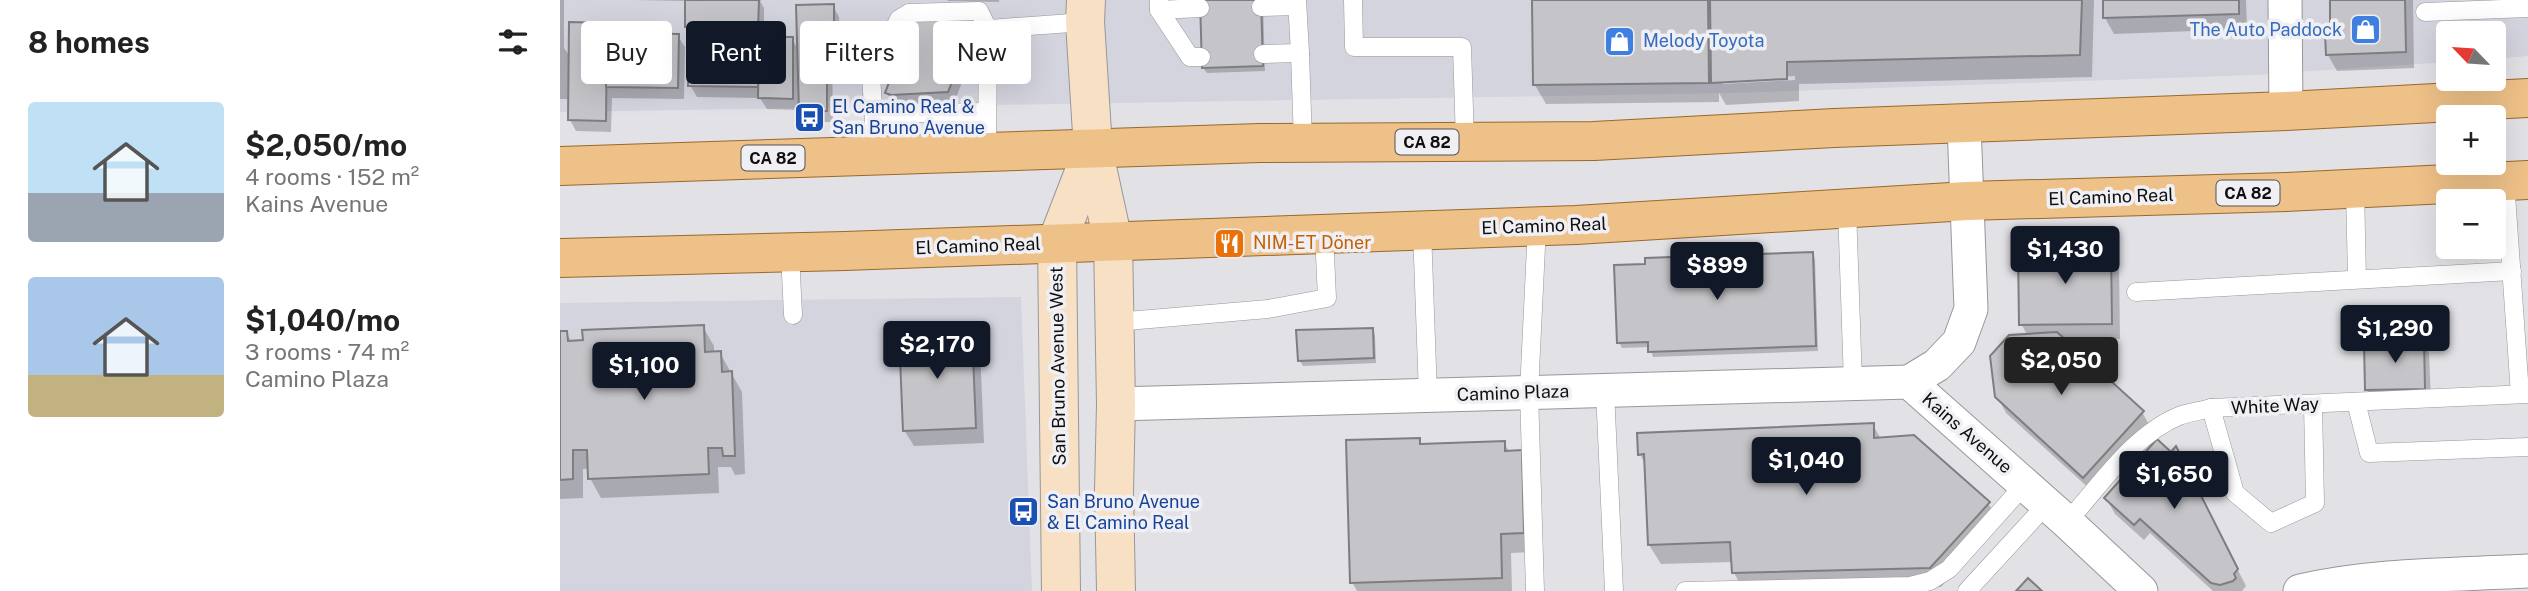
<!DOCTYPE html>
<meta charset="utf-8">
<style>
body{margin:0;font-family:"Public Sans",sans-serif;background:#f6f6f6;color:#222;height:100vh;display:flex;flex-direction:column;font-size:26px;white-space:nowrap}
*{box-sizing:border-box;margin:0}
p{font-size:23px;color:#767676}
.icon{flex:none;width:38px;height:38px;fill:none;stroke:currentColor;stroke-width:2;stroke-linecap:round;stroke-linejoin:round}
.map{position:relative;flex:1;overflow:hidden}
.details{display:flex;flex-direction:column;background:#fff;width:560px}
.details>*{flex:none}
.top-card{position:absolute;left:21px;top:21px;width:665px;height:63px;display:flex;gap:14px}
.needle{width:46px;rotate:295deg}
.buttons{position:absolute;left:1876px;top:21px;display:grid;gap:14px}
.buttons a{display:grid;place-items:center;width:70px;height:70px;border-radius:7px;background:#fff;box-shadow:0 7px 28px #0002;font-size:35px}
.price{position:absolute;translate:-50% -60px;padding:0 16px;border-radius:7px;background:#111827;color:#fff;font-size:23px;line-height:46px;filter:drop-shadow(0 2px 4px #0008)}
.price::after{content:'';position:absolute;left:50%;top:42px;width:21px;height:16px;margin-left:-10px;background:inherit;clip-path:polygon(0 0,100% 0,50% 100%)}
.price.on{background:#222;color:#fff}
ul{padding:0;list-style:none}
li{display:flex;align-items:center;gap:21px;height:175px;padding:0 28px}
li span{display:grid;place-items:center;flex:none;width:196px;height:140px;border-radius:7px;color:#555}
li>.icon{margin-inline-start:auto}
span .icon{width:84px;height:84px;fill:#fffc;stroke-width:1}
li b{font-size:30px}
h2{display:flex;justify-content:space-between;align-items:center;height:84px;padding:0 28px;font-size:30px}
.pill{padding:0 24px;border-radius:7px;background:#fff;box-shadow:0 7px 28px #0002;font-size:24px;line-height:63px}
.pill.on{background:#111827;color:#fff}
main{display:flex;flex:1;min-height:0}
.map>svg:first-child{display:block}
.built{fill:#d4d4df}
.shadow{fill:#0003;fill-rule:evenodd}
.building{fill:#c5c5c9;stroke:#7e7d81;stroke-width:2}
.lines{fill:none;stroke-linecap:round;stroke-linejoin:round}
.lane-casing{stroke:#97979b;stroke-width:19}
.street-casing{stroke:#97979b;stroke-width:35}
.secondary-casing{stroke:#97979b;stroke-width:40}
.primary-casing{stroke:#99682b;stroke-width:40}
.lane{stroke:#fff;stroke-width:18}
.street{stroke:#fff;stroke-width:33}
.secondary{stroke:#f7e0c4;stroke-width:38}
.primary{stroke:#eec188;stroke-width:38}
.labels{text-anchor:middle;stroke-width:7;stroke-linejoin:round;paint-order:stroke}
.shield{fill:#f0eff3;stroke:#525255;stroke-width:2}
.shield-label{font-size:16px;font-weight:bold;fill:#0f0f11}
.shop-label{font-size:18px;fill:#366cbe;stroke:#f0eff3;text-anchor:end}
.transit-label{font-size:18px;fill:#164399;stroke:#f0eff3;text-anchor:start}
.street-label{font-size:18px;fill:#0f0f11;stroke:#f0eff3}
.food-label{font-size:18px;fill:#c56008;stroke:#f0eff3;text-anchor:start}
</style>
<main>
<section class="details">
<h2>8 homes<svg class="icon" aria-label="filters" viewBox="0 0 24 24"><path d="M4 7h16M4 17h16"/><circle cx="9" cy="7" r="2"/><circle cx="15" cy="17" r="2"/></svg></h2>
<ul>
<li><span style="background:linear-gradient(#bfe0f5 65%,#9aa5b1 0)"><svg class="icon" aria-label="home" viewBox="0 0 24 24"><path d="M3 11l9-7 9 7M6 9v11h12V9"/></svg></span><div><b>$2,050/mo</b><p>4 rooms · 152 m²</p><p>Kains Avenue</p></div></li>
<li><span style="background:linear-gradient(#a9c7e8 70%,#c2b280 0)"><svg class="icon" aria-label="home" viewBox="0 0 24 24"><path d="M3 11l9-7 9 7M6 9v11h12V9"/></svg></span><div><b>$1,040/mo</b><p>3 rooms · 74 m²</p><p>Camino Plaza</p></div></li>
</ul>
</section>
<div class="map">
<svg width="1968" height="591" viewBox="0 0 1968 591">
<rect width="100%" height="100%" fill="#e2e2e6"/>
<g class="built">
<path d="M0,0H1968V56L1934,59V33H1888V62L1694,75L1176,93L0,112Z"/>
<path d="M461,297L472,591H0V303Z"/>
</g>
<g class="shadow">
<path d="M0,0H4V48L11,58L46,25L52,35L118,36L125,47L124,99L52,98L51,132L16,131L10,120V99H0Z"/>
<path d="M74,0H202L200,1L204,8V39H232L239,51L273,6L279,17L280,51L272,50L273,122H247L240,110L207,109L200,98L137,97L130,85L131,34L127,26V1Z"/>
<path d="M387,0H439V2L388,1Z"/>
<path d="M703,0L705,71L647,73L643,68Z"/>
<path d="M971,0H1534L1532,77L1239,84V101L1166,105L1159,93V102L986,104L975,85ZM1235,76V80L1163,84V81Z"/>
<path d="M1545,0H1686L1687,29L1554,34L1545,18Z"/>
<path d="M1771,0H1853L1854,68L1777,71L1768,55L1772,35Z"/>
<path d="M416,20L422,31L394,103L334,104L327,93Z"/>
<path d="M1550,249L1559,265L1560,339L1503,340L1582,412L1591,428L1533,492L1446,413L1437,396L1468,336L1461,324Z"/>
<path d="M1252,254L1255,259L1258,351L1093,357L1090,347L1062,348L1059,342Z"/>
<path d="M143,327L154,346V353H160L182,392L185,474L175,475L171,467H158L159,493L41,498L30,478V469H23V498L0,499V333L6,332L12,343Z"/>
<path d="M812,329L815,335L816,363L743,366L740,361Z"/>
<path d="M411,333L420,349L424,443L354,446L344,430Z"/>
<path d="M1863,342L1869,353L1871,400L1813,401L1807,390L1806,344Z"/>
<path d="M1313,425L1321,439L1428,503L1439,522L1381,587L1184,591L1174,573L1173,562L1101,564L1089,545L1086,466L1080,454Z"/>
<path d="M859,439L862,446L944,443L950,453L961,452L972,471L974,552L951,553L952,591H797L792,582Z"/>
<path d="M1624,464L1686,586L1682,591H1653L1590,533L1584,540L1555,514L1546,498Z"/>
</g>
<g class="building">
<path d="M125,0H199L198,28L125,27Z"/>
<path d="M640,0H701L703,66L642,68Z"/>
<path d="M972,0H1148L1149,83L973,85Z"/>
<path d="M1150,0H1522L1520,55L1227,62V79L1151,83Z"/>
<path d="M1543,0H1679V14L1543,18Z"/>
<path d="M1770,0H1845L1846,52L1766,55L1765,33H1770Z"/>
<path d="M274,4V40L267,39V111H239L236,5Z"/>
<path d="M417,18L388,92L331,95L325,93L353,20Z"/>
<path d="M9,22L47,23L46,121L8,120Z"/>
<path d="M47,33L119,34L118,88L46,87Z"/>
<path d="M129,33L199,34L198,87L128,86Z"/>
<path d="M199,37H233V99L198,98Z"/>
<path d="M1551,248L1552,324L1459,325L1458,249Z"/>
<path d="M1253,252L1256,346L1088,352V342L1057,343L1054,265L1085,264V258Z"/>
<path d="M144,325L145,352L161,351L162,372L172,371L175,456H163L162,448H148L149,474L28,479L27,450H13V479L0,480V331H7L8,341L23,340L22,330Z"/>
<path d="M813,328L814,358L738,361L736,330Z"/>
<path d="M412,331L416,428L343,431L339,334Z"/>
<path d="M1497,332L1584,411L1523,478L1435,397L1430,356L1449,335Z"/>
<path d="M1864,340L1865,389L1805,390L1804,342Z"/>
<path d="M1314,423V438L1354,435L1430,502L1370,568L1172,573L1170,542L1088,545L1084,454L1078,455L1077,433Z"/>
<path d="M860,438V444L945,441V451L962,450L964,533L941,534L942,578L790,583L786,440Z"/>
<path d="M1597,439L1611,452L1616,446L1678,569L1674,574L1676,578L1673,581L1660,585L1651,583L1580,519L1574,525L1544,498Z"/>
<path d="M1468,578L1482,591H1456Z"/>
</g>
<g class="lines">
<defs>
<g id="lane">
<path d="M599,0V10L630,57H641"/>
<path d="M793,0L794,47H902L905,142"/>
<path d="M701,7L737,6"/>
<path d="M599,10L640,8"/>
<path d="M1865,12L1968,8"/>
<path d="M428,29L525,22"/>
<path d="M740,53L743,143"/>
<path d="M703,54L740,53L737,0"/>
<path d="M314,114L426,112"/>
<path d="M316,155L311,75L339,19L349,13L419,11L428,29L427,152"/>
<path d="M1945,181L1960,394"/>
<path d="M1795,189L1797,279"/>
<path d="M1287,208L1293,383"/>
<path d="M862,230L868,395"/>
<path d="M230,253L233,315"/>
<path d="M1576,292L1952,271"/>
<path d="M555,322L708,309L767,298L764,234"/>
<path d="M1045,390L1054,591"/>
<path d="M1796,402L1809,453L1968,447"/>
<path d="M1651,408L1675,493L1711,523L1755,503L1753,404"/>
<path d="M1507,522C1539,487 1574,434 1619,416C1629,412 1641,411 1651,408L1968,394"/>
<path d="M975,591L969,392L977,226"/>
<path d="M1125,591L1350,586L1370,581L1389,569L1465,484"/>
<path d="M1407,591L1487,504"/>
</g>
<g id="street">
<path d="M1725,0L1726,111"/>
<path d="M1404,124L1411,309L1399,342L1377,365L1349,382L1507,522L1581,591"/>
<path d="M556,404L1349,382"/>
<path d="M1740,591C1814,574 1892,575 1968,571"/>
</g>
<g id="secondary">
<path d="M526,0L525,22L533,149L553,241L556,404L554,490L556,591"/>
<path d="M501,591L497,242L533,149"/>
</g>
<g id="primary">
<path d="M0,166L700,143L1034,141L1274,128L1726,111L1968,98"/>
<path d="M0,258L285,251L1016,225L1407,201L1726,192L1968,180"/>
</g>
</defs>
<use href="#lane" class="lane-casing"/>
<use href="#street" class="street-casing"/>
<use href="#secondary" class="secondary-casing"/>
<use href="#primary" class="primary-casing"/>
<use href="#lane" class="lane"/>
<use href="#street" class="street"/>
<use href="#secondary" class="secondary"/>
<use href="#primary" class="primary"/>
</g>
<defs>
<symbol id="shop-square" viewBox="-11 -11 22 22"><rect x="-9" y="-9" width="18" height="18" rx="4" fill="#3f7fe0" stroke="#f0eff3"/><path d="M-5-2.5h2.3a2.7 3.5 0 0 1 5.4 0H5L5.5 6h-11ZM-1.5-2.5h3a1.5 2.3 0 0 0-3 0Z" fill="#fff"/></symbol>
<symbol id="bus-square" viewBox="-11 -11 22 22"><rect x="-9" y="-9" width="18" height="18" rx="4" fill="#1a4fb4" stroke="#f0eff3"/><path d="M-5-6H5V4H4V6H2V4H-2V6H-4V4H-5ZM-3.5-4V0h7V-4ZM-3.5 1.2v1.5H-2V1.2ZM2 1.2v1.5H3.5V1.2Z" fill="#fff"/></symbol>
<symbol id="restaurant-square" viewBox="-11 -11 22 22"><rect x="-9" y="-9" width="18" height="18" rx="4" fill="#e8710a" stroke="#f0eff3"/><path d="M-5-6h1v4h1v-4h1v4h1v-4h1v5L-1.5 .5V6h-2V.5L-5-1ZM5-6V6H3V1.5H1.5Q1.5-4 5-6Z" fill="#fff"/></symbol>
</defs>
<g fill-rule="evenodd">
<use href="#shop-square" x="1788" y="12" width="35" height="35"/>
<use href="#shop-square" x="1042" y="24" width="35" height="35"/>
<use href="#bus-square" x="232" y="100" width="35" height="35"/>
<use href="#restaurant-square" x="652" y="226" width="35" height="35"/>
<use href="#bus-square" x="446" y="494" width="35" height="35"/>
</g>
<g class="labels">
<g class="shield">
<rect x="835.5" y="129.5" width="63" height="25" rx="5"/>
<rect x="181.5" y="145.5" width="63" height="25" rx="5"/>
<rect x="1656.5" y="180.5" width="63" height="25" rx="5"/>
</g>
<g class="shield-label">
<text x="867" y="148">CA 82</text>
<text x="213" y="164">CA 82</text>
<text x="1688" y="199">CA 82</text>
</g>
<g class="shop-label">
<text x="1782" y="36">The Auto Paddock</text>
<text x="1083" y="47" text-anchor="start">Melody Toyota</text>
</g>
<g class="transit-label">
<text x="272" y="113">El Camino Real &amp;<tspan x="272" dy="21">San Bruno Avenue</tspan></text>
<text x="487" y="508">San Bruno Avenue<tspan x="487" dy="21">&amp; El Camino Real</tspan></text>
</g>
<g class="street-label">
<text transform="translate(1551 197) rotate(-2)" y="6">El Camino Real</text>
<text transform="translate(984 226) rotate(-2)" y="6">El Camino Real</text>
<text transform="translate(418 246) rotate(-2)" y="6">El Camino Real</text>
<text transform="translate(498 366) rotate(-91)" y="6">San Bruno Avenue West</text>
<text transform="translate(953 393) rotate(-2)" y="6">Camino Plaza</text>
<text transform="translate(1715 406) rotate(-3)" y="6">White Way</text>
<text transform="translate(1407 433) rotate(41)" y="6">Kains Avenue</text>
</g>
<g class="food-label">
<text x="693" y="249">NIM-ET Döner</text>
</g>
</g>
</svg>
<div class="buttons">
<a><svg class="needle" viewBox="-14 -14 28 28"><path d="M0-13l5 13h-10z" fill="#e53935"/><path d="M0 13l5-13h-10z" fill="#767676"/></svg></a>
<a>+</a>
<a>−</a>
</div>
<b class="price" style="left:1505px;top:286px">$1,430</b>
<b class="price" style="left:1157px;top:302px">$899</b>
<b class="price" style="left:1835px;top:365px">$1,290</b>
<b class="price" style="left:377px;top:381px">$2,170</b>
<b class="price on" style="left:1501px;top:397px">$2,050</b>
<b class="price" style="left:84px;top:402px">$1,100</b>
<b class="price" style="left:1246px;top:497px">$1,040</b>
<b class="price" style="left:1614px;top:511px">$1,650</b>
<div class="top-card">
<a class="pill">Buy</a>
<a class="pill on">Rent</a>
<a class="pill">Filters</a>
<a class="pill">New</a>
</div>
</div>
</main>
